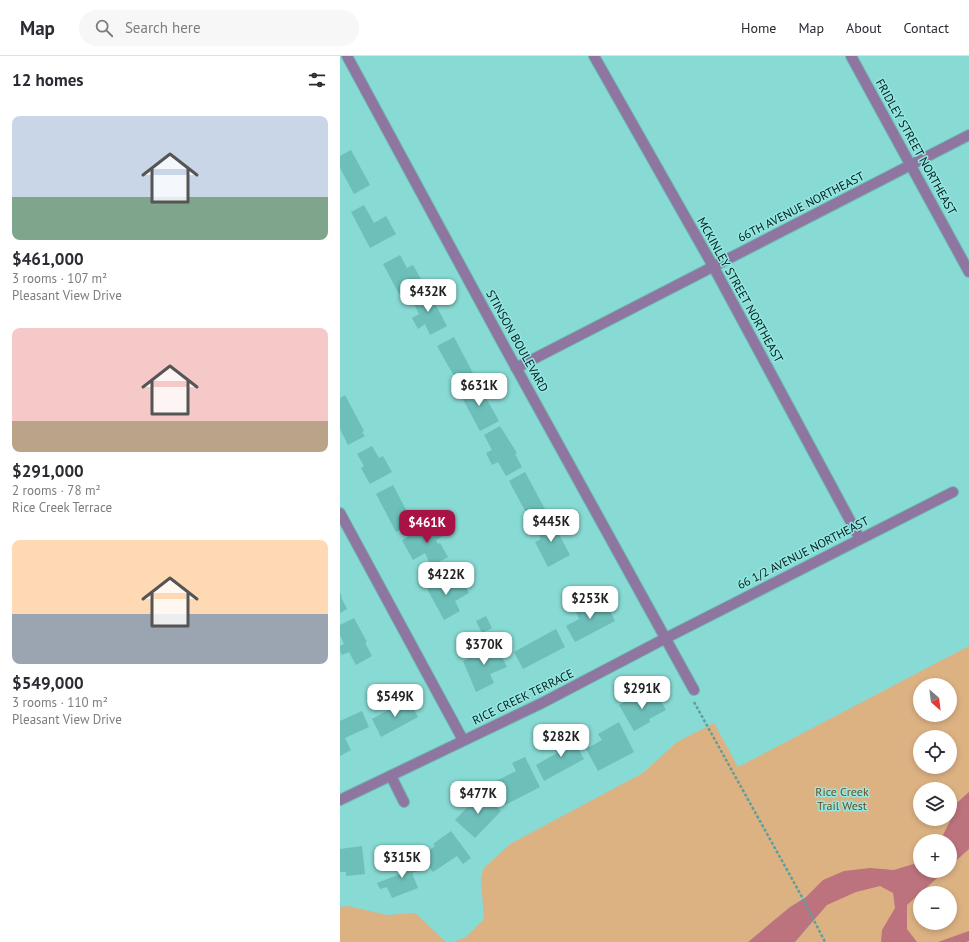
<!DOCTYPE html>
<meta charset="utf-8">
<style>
body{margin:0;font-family:"PT Sans",sans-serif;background:#f7f7f7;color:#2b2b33;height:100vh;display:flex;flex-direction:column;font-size:15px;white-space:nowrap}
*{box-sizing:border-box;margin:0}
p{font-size:13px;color:#7c7c81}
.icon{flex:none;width:22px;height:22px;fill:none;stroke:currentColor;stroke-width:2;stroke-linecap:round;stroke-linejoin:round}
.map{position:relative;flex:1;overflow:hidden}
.side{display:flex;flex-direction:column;background:#fff;width:340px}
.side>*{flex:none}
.needle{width:26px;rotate:152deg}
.fabs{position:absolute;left:573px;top:622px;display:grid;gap:8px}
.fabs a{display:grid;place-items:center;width:44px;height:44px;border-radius:50%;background:#fff;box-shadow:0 2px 6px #0003;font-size:20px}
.price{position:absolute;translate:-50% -34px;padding:0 9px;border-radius:8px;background:#fff;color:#222;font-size:13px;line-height:26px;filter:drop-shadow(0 1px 2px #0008)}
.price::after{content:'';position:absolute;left:50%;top:24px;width:12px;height:9px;margin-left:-6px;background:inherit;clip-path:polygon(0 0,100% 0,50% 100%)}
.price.on{background:#a81244;color:#fff}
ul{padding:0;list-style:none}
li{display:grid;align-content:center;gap:8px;height:212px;padding:0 12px}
li span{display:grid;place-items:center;height:124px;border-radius:8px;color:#555}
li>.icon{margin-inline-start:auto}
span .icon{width:72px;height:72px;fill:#fffc;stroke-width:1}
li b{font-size:17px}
h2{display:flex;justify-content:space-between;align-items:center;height:48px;padding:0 12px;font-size:17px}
header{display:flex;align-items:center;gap:24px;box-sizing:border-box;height:56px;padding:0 20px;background:#fff;border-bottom:1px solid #e1e1e2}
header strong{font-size:19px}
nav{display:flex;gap:22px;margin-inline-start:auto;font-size:14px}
.search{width:280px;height:36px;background:#f7f7f7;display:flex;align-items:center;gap:10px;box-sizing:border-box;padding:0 14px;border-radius:22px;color:#7c7c81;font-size:15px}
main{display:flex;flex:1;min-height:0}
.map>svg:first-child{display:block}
.green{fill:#dcb283;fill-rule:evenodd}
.water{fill:#bd737e}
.building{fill:#6dbfb9}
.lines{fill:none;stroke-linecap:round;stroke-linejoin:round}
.minor-casing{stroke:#70b8b3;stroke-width:12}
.path{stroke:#5f9f9b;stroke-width:2.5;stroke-dasharray:3 2;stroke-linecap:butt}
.minor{stroke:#8e76a0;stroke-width:10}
.labels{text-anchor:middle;stroke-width:3;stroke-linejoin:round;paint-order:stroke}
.street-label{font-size:12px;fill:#031c1b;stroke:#95e7e1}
.park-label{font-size:12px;fill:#6e4c21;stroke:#95e7e1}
</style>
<header>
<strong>Map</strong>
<div class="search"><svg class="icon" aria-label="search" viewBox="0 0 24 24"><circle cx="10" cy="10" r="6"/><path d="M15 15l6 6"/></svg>Search here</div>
<nav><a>Home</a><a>Map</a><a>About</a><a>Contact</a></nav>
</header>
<main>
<section class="side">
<h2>12 homes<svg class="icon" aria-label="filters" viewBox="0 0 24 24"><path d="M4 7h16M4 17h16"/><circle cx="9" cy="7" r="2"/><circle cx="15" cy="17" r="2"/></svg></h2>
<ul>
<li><span style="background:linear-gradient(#c9d6e8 65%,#7fa58c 0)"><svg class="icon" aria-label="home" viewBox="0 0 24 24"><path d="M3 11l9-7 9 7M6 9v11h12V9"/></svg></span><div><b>$461,000</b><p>3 rooms · 107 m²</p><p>Pleasant View Drive</p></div></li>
<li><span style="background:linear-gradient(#f6c9c9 75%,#b9a48a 0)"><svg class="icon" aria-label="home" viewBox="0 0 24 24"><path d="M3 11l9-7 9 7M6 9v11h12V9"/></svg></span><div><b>$291,000</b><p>2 rooms · 78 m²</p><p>Rice Creek Terrace</p></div></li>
<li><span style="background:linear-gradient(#ffd9b3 60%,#9aa5b1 0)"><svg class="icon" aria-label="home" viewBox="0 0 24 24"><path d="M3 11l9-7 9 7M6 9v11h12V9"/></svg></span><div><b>$549,000</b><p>3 rooms · 110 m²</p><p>Pleasant View Drive</p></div></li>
</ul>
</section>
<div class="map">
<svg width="629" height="886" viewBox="0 0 629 886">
<rect width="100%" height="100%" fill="#88dad4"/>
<g class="green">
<path d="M629,590V886H455L477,861L466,840L450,851L408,886H113L126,881L144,863L141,824L143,813L170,788L303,717L337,686L374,667L398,711ZM580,629H610V659H580ZM580,681H610V711H580ZM580,733H610V763H580ZM580,785H610V815H580ZM580,837H610V867H580Z"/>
<path d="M8,850L47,859L75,857L106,886H0V851Z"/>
</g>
<g class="water">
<path d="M629,736V793L610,810V785H600L612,761L610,753Z"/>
<path d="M580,806V815H605L567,849V873L577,886H541L542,874L555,852L553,837L540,830L516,836L487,849L455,886H408L450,851L466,841L483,824L504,815L530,812L554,814Z"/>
<path d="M629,875V885L626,886H598Z"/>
</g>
<g class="building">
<path d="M11,94L30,129L14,138L0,112V100Z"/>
<path d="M24,149L34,167L46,160L56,178L30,192L11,156Z"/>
<path d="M60,199L67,212L73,209L82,225L59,238L43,208Z"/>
<path d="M87,233L107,270L90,279L85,268L78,273L72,262L79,258L71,242Z"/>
<path d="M114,281L135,321L119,329L97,290Z"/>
<path d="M137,326L159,365L140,375L119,336Z"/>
<path d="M5,339L24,375L22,376L25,380L8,389L0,373V342Z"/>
<path d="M160,370L177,397L175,398L182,411L166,420L158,406L152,409L146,397L152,394L144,379Z"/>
<path d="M32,390L39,402L43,400L52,416L30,428L21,412L24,410L17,398Z"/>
<path d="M185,416L206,455L190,464L169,425Z"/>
<path d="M53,429L73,467L56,476L36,438Z"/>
<path d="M210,461L230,499L208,511L195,486L201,483L194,470Z"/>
<path d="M98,464L106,478L96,484L98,488L100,487L108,501L91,510L85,497L73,504L62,484Z"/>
<path d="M101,518L108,533L123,526L129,537L115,545L120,555L104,564L84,527Z"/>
<path d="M0,537L2,540L1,541L7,553L0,557Z"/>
<path d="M251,543L256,552L266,547L275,565L235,586L226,570L239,563L234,551Z"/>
<path d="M146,560L152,572L142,577L136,565Z"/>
<path d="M14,562L27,586L25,587L32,600L16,609L9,596L2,599L0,595V590L4,588L0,579V569Z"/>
<path d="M216,573L225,591L183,613L174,596Z"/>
<path d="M152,586L157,596L159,595L167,611L150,618L154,627L136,636L123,605L128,603L126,598Z"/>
<path d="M316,637L326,654L309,663L310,666L294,675L279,649L296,640L299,646Z"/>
<path d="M68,643L78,661L41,681L32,663Z"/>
<path d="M22,655L29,671L5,682L11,694L0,700V665Z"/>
<path d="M279,666L294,696L258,715L246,693L262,684L258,678Z"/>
<path d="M230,678L244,703L204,725L196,709L217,697L212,688Z"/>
<path d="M185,701L200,731L165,749L154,726L176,715L172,707Z"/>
<path d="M142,736L161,755L135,782L115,764Z"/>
<path d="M111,775L131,802L123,808L117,800L93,816L81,800L95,790L93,788Z"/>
<path d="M22,790L25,818L6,820V816H0V793Z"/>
<path d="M73,800L78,815L72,817L78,832L52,842L47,831L40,833L37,827L60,818L55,807Z"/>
</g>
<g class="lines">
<defs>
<g id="minor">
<path d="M7,0L163,288L354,634"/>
<path d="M254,0L373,210L520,483"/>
<path d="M511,0L629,216"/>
<path d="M176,312L629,79"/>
<path d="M0,457L123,684"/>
<path d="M51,720L64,746"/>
<path d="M0,744L202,647L326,582L613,436"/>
</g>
</defs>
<use href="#minor" class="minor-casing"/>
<path class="path" d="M354,646L462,841L485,886"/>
<use href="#minor" class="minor"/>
</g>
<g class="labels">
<g class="street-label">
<text transform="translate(576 91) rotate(61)" y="4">FRIDLEY STREET NORTHEAST</text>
<text transform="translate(461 151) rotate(-27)" y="4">66TH AVENUE NORTHEAST</text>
<text transform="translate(400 234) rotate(61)" y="4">MCKINLEY STREET NORTHEAST</text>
<text transform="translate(177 285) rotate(61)" y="4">STINSON BOULEVARD</text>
<text transform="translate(463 497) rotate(-27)" y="4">66 1/2 AVENUE NORTHEAST</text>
<text transform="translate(183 641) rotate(-26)" y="4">RICE CREEK TERRACE</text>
</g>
<g class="park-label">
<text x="502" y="740">Rice Creek<tspan x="502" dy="14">Trail West</tspan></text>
</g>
</g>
</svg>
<div class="fabs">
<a><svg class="needle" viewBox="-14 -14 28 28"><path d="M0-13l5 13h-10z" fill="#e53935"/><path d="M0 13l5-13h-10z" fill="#7c7c81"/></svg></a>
<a><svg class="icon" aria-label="locate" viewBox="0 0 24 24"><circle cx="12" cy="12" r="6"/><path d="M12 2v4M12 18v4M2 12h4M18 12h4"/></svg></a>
<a><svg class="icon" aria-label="layers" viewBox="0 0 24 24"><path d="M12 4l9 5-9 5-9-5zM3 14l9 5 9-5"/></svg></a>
<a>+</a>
<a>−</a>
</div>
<b class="price" style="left:88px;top:257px">$432K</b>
<b class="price" style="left:139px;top:351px">$631K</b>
<b class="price" style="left:211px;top:487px">$445K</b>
<b class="price on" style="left:87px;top:488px">$461K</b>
<b class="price" style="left:106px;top:540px">$422K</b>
<b class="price" style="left:250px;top:564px">$253K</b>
<b class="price" style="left:144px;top:610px">$370K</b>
<b class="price" style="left:302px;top:654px">$291K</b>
<b class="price" style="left:55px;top:662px">$549K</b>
<b class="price" style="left:221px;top:702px">$282K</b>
<b class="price" style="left:138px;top:759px">$477K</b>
<b class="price" style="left:62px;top:823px">$315K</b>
</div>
</main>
